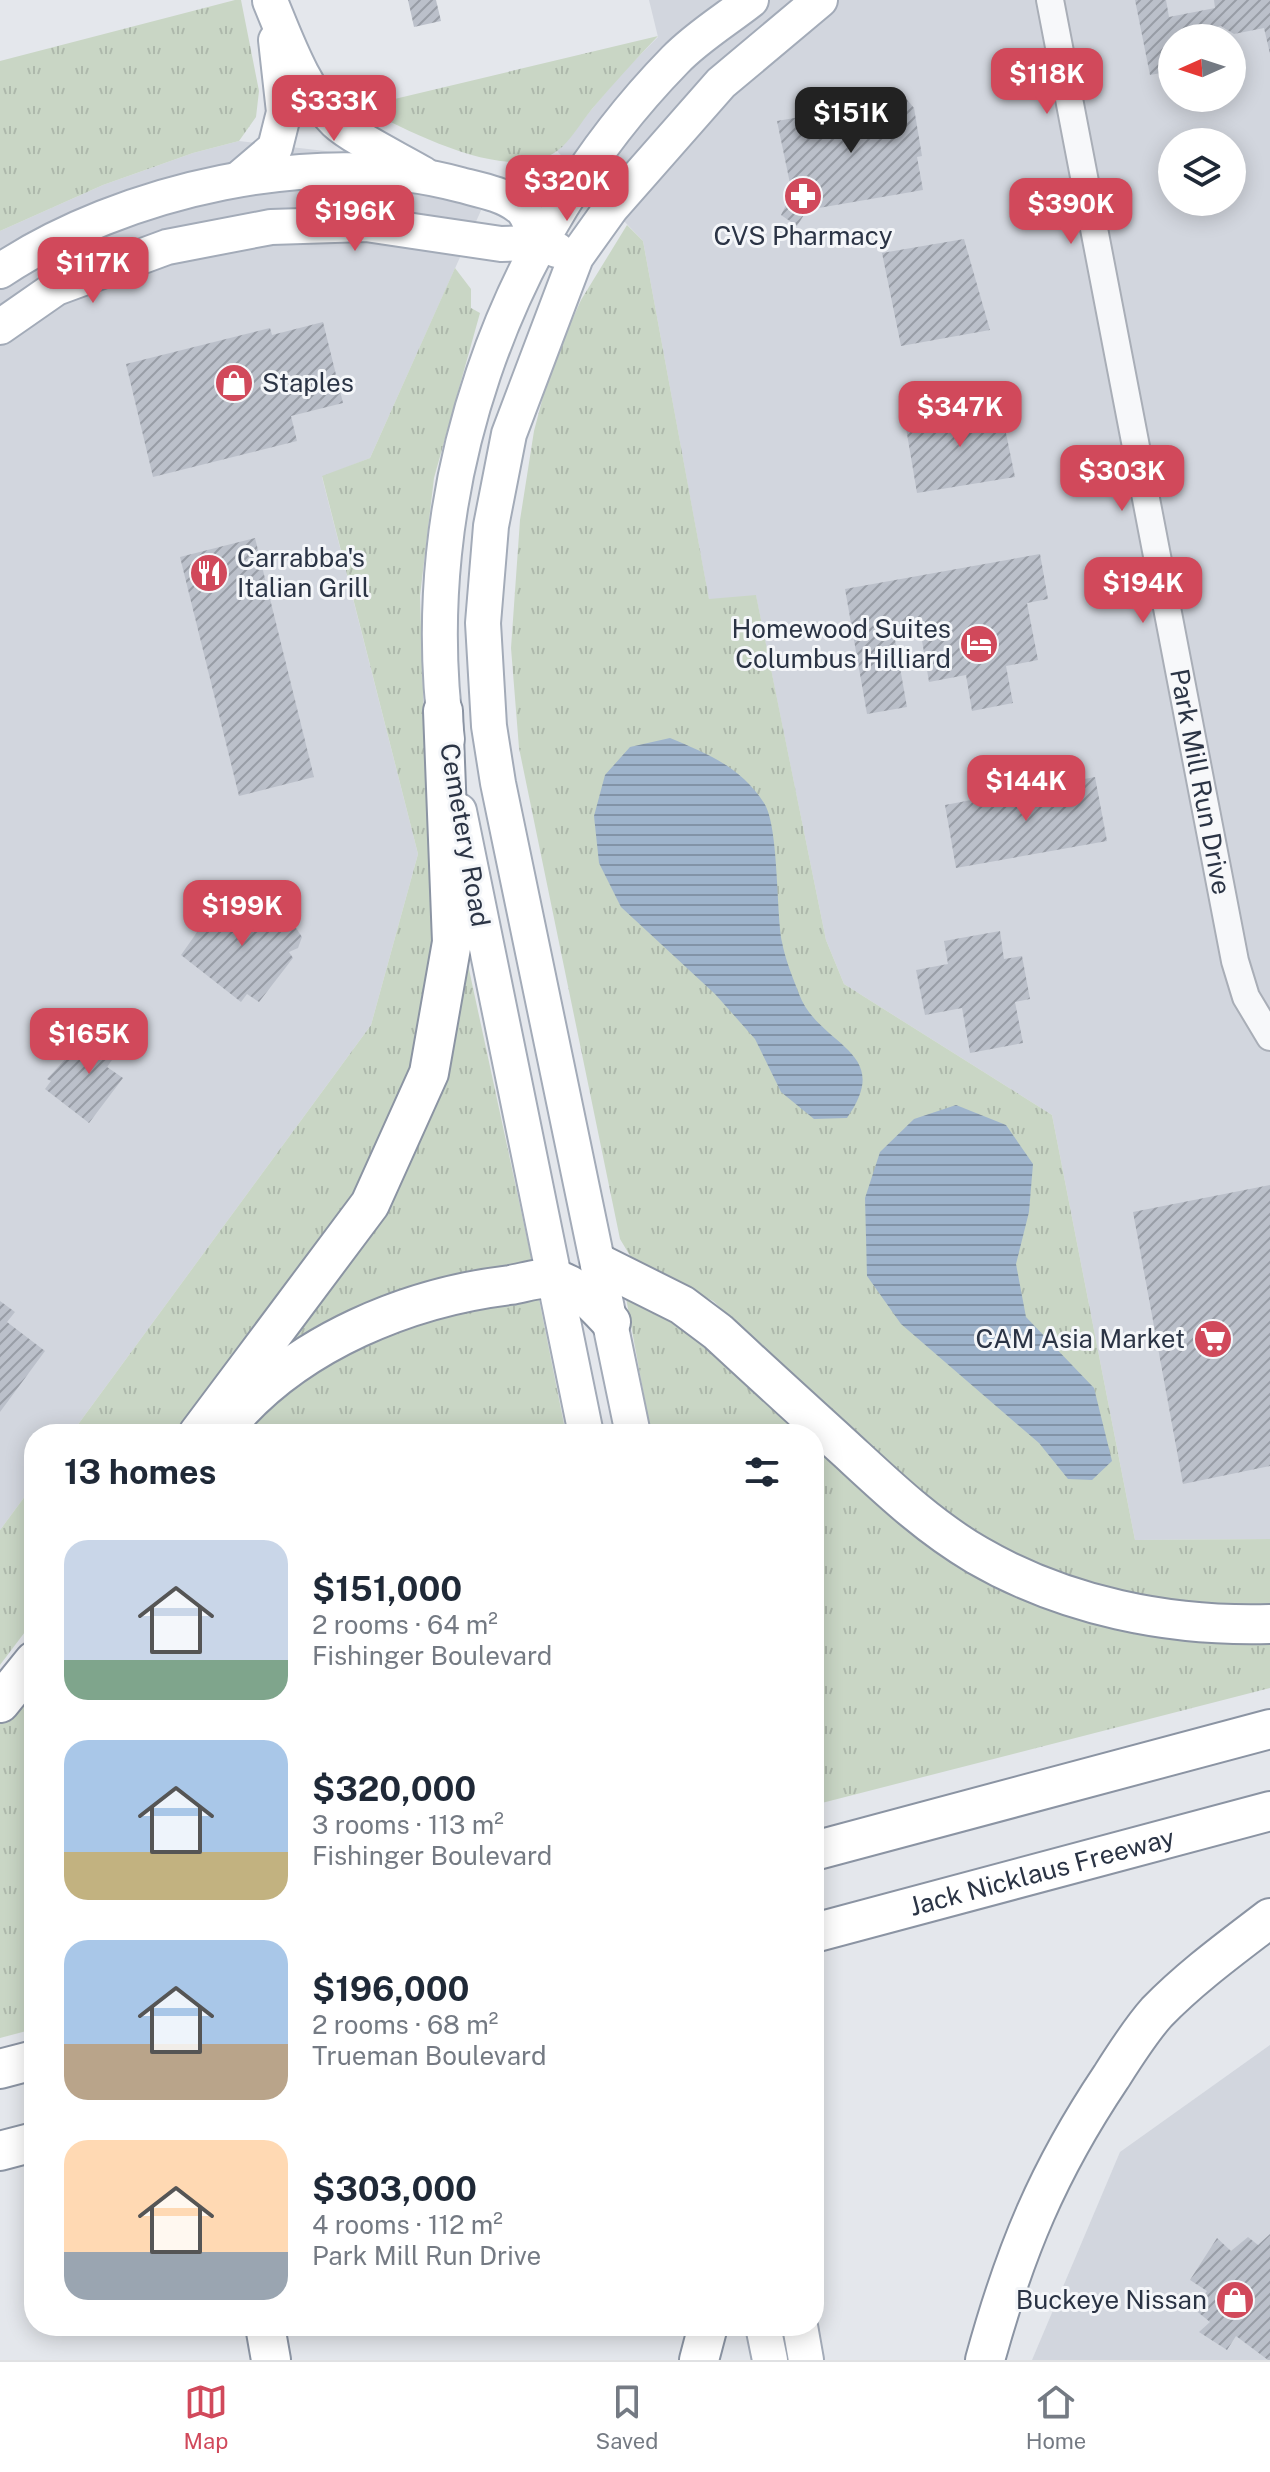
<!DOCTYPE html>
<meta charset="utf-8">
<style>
body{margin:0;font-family:"Public Sans",sans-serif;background:#f2f2f3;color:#1f2937;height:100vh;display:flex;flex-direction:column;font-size:30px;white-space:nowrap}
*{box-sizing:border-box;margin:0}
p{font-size:26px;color:#747a83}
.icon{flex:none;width:44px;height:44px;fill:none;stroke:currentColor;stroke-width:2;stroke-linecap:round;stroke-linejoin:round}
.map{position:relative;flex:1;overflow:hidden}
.panel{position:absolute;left:24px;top:1424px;width:800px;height:912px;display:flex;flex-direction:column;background:#fff;border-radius:32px;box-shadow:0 4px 20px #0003}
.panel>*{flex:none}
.needle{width:52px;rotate:267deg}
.fabs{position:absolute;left:1158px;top:24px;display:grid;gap:16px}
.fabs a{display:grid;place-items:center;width:88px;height:88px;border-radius:50%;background:#fff;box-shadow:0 4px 20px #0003;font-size:40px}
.price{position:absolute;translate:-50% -68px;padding:0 18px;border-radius:16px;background:#d1495b;color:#fff;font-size:26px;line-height:52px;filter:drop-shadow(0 2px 4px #0008)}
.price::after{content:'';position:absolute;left:50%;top:48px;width:24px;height:18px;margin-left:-12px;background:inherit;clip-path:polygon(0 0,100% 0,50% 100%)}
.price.active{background:#222;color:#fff}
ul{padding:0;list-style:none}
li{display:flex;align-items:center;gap:24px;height:200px;padding:0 40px}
li span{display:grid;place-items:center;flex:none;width:224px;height:160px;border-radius:24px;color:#555}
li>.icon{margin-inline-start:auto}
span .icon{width:96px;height:96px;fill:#fffc;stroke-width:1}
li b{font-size:34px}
h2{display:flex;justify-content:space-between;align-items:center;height:96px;padding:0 40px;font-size:34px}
.dock{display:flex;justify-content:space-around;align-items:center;height:112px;border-top:2px solid #e0e1e3;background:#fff;font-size:22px;color:#747a83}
.dock a{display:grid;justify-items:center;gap:4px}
.dock .active{color:#d1495b}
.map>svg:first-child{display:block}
.built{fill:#d2d6de;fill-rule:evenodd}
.grass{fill:url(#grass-tufts)}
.water{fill:url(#water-rules)}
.building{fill:url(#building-hatch)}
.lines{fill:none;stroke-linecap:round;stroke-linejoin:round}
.minor-casing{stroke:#a9aeb7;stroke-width:30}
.major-casing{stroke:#a3abb8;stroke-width:38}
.highway-casing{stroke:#8b94a3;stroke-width:42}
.minor{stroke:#f7f8fa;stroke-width:26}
.major{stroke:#fff;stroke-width:34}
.highway{stroke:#fff;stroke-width:38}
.labels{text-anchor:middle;stroke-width:6;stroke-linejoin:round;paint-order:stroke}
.poi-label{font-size:26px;fill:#2b3445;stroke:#f4f6f9;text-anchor:end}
.street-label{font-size:26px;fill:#2b3445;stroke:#f4f6f9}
</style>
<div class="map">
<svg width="1270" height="2360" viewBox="0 0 1270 2360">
<defs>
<pattern id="grass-tufts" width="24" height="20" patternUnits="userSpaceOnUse" patternTransform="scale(2)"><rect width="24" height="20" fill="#c9d6c5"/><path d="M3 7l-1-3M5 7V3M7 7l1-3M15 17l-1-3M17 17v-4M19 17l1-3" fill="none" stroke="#adb8ab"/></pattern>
<pattern id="water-rules" width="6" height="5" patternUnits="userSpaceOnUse" patternTransform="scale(2)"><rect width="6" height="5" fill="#9fb4cc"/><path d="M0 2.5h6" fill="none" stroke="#8293a7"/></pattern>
<pattern id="building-hatch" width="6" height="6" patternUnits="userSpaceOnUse" patternTransform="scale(2)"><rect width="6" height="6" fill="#bbc0ca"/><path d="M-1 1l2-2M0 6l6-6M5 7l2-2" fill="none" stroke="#989da6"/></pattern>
</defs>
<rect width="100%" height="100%" fill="#e4e7ec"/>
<g class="built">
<path d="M649,0H1270V1539L1135,1540L1052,1115L844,984L826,940L756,596L709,600L643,241L557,151L622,73L658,37ZM1172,38H1232V98H1172ZM1172,142H1232V202H1172Z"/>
<path d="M239,141L351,154L483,206L370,458L322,477L418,854L371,1025L71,1434H34V1484L0,1530V231L103,185L193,153Z"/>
<path d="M1270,2045V2360H1032L1120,2152Z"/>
</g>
<g class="grass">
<path d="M235,0H241L259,91L256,117L239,141L193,153L103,185L0,231V61Z"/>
<path d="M658,36C635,60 613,84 592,109C581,122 570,142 557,151C510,186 406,130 361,107Z"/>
<path d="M627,225L643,241L709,599L756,595L826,940L844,984L1052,1115L1135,1540L1270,1539V1613L1233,1614L1070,1585L990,1547L934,1508L713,1301L632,1259L620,1239L519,748L511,648L520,520L534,431L550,370L581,300Z"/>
<path d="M455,268L471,289V308L480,313L434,478L420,596L424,721L442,906L409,1090L373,1170L323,1247L178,1434H71L371,1025L418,854L322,476L370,458Z"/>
<path d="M467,960L533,1266L248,1386L380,1198Z"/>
<path d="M626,1298L671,1315L807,1434H651Z"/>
<path d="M539,1299L566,1434H230L362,1334L483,1300Z"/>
<path d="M814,1441L997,1586L1060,1614L1120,1629L1270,1639V1688L814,1805Z"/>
<path d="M34,1484V1620L0,1665V1530Z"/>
<path d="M34,1678V2029L0,2038V1721Z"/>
</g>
<g class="water">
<path d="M670,738C708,754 741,767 764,803C779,826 776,911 782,942C785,959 793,978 799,994C819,1047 895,1050 847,1118L814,1119L781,1092L755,1039L715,994L621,907L599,863L594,816L605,775L630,747Z"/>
<path d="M956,1105L1006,1125L1033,1164L1029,1212L1016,1264L1026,1317L1094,1388L1112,1461L1092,1480L1068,1479L1039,1443L901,1324L867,1276L865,1198L880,1152L914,1119Z"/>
</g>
<g class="building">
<path d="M408,0H436L441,21L414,27Z"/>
<path d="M1135,0H1166L1169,17L1215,8L1214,0H1270V54L1264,28L1234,34L1221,26L1173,36L1172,71L1150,75Z"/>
<path d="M891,94L904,96L914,108L922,156L917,157L923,190L807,210L797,226L781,215L792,193L777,121L846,109L845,103Z"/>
<path d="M964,239L990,330L901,346L882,253Z"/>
<path d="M323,322L343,403L291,416L297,441L153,477L126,364L270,328L272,335Z"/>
<path d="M1000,404L1015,477L917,493L905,422Z"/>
<path d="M255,538L314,777L239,796L180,557Z"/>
<path d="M1040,554L1048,599L1027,603L1038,660L1006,666L1013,703L972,711L966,675L929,682L919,623L893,628L907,707L867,714L845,589Z"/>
<path d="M1095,777L1107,841L956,868L945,805Z"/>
<path d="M226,891L248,908L253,902L287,928H296L302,937L298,948L289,952L293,958L259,1002L247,994L241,1002L181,955Z"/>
<path d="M1000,931L1004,959L1022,956L1030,999L1015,1002L1023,1043L970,1053L962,1008L925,1015L916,970L948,964L944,941Z"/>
<path d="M117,1022L131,1033L107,1067L123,1078L89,1123L45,1089L51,1081L47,1079L79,1044L92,1055Z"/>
<path d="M1270,1185V1466L1183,1484L1133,1212Z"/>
<path d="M0,1301L15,1312L7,1322L45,1351L0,1412Z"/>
<path d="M1270,2234V2360H1268L1236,2336L1227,2350L1199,2332L1210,2322L1194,2309L1207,2291L1190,2280L1217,2238L1231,2251L1248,2237L1258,2245Z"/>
</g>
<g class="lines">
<defs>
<g id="minor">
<path id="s1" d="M1050,0L1235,961L1246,997L1270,1037"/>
</g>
<g id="major">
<path d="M270,1C287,42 304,91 336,122C352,137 401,161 423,174"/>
<path d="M240,178L275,148L284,112L276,40"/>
<path d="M0,271C122,190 318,145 461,185C480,190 503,194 518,206C528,212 533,232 538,243"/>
<path d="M0,327L56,288L167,247L271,227L366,224L501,244L538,243L557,250"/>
<path d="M447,739C413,493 502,237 675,60C697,37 727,19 751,0"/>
<path d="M459,811L586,1434"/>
<path d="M633,1434L498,783L489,726L483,623L491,526L509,434L576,257L611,208L721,83L820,0"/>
<path d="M763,2326L770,2360"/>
<path d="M800,2326L806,2360"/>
</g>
<g id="highway">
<path d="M600,1264L682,1305L718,1332C761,1372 805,1412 849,1452C889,1489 929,1527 977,1555C1065,1606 1169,1627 1270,1624"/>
<path d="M231,1421C299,1342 409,1297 510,1285C523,1283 540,1277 553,1279C576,1283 596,1306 611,1322"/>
<path d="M198,1434L370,1204L429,1073L452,942L443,711"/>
<path d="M0,1703L34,1661"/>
<path d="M814,1851L1270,1729"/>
<path id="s2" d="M814,1933L1270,1811"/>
<path d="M0,2069L34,2060"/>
<path d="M0,2151L34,2142"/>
<path d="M265,2326L271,2360"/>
<path d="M699,2360L708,2326"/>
<path d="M985,2360C1015,2251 1048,2171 1111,2077C1125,2055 1140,2031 1157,2012C1191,1977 1231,1948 1270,1918"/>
</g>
</defs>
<use href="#minor" class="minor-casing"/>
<use href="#major" class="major-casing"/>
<use href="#highway" class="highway-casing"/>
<use href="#minor" class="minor"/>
<use href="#major" class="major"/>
<use href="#highway" class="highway"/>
</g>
<defs>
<symbol id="pharmacy-disc" viewBox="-11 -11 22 22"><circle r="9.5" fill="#d1495b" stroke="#f4f6f9"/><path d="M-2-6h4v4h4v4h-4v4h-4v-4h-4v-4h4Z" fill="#fff"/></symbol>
<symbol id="shop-disc" viewBox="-11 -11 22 22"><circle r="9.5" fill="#d1495b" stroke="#f4f6f9"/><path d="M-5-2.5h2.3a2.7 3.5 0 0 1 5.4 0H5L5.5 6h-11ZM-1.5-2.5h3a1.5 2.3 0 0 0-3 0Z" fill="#fff"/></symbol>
<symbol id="restaurant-disc" viewBox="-11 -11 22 22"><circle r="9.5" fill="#d1495b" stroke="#f4f6f9"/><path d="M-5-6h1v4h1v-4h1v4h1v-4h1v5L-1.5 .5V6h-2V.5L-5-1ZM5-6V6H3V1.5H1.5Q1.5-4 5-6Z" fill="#fff"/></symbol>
<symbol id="hotel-disc" viewBox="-11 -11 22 22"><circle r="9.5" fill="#d1495b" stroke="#f4f6f9"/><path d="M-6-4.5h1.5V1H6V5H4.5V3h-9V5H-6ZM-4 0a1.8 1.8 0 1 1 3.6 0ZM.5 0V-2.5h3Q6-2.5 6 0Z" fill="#fff"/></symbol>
<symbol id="supermarket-disc" viewBox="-11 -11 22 22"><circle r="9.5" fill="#d1495b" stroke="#f4f6f9"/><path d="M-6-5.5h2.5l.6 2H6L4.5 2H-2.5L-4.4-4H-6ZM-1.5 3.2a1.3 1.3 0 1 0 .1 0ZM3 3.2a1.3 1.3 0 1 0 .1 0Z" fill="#fff"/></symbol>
</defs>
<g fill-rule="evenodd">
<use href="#pharmacy-disc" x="781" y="174" width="44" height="44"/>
<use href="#shop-disc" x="212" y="361" width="44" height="44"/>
<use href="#restaurant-disc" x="187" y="551" width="44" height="44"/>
<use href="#hotel-disc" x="957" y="622" width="44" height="44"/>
<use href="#supermarket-disc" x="1191" y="1317" width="44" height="44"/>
<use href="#shop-disc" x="1213" y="2278" width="44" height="44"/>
</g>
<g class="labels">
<g class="poi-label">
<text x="803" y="245" text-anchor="middle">CVS Pharmacy</text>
<text x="262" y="392" text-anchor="start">Staples</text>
<text x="237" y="567" text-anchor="start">Carrabba's<tspan x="237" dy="30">Italian Grill</tspan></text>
<text x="951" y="638">Homewood Suites<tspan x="951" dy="30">Columbus Hilliard</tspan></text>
<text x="1185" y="1348">CAM Asia Market</text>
<text x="1207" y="2309">Buckeye Nissan</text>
</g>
<g class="street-label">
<text dy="9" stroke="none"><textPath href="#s1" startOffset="796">Park Mill Run Drive</textPath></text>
<text transform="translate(465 835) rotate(80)" y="9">Cemetery Road</text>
<text dy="9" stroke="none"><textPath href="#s2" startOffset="236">Jack Nicklaus Freeway</textPath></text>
</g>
</g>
</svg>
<div class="fabs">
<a><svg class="needle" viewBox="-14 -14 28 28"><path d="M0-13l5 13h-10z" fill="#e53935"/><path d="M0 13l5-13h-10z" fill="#747a83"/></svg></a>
<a><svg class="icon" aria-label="layers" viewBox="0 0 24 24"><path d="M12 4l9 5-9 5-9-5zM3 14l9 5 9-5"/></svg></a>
</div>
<b class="price" style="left:1047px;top:116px">$118K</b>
<b class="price" style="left:334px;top:143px">$333K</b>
<b class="price active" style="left:851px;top:155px">$151K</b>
<b class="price" style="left:567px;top:223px">$320K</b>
<b class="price" style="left:1071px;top:246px">$390K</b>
<b class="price" style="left:355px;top:253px">$196K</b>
<b class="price" style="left:93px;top:305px">$117K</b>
<b class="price" style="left:960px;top:449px">$347K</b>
<b class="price" style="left:1122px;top:513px">$303K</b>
<b class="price" style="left:1143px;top:625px">$194K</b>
<b class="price" style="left:1026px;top:823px">$144K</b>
<b class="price" style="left:242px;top:948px">$199K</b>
<b class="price" style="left:89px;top:1076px">$165K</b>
<section class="panel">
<h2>13 homes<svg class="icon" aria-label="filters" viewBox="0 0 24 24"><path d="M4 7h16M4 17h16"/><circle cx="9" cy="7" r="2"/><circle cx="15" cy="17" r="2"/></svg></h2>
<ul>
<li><span style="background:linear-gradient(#c9d6e8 75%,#7fa58c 0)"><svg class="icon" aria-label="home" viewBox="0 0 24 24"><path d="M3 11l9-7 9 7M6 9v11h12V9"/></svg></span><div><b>$151,000</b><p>2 rooms · 64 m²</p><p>Fishinger Boulevard</p></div></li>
<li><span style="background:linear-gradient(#a9c7e8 70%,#c2b280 0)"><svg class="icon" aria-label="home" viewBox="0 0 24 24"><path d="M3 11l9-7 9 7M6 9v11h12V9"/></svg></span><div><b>$320,000</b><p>3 rooms · 113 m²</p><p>Fishinger Boulevard</p></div></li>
<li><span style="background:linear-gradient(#a9c7e8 65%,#b9a48a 0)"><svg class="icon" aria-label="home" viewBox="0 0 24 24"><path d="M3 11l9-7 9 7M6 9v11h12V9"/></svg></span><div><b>$196,000</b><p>2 rooms · 68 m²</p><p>Trueman Boulevard</p></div></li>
<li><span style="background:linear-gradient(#ffd9b3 70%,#9aa5b1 0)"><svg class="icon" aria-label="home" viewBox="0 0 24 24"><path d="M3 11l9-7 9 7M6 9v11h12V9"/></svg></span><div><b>$303,000</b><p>4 rooms · 112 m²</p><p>Park Mill Run Drive</p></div></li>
</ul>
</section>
</div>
<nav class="dock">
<a class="active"><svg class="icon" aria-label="map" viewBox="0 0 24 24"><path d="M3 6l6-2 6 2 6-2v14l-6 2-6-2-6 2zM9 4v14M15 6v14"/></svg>Map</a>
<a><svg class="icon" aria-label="saved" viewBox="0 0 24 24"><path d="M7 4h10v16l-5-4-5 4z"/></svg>Saved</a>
<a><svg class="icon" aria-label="home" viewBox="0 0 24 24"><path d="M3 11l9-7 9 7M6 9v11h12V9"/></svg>Home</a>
</nav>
